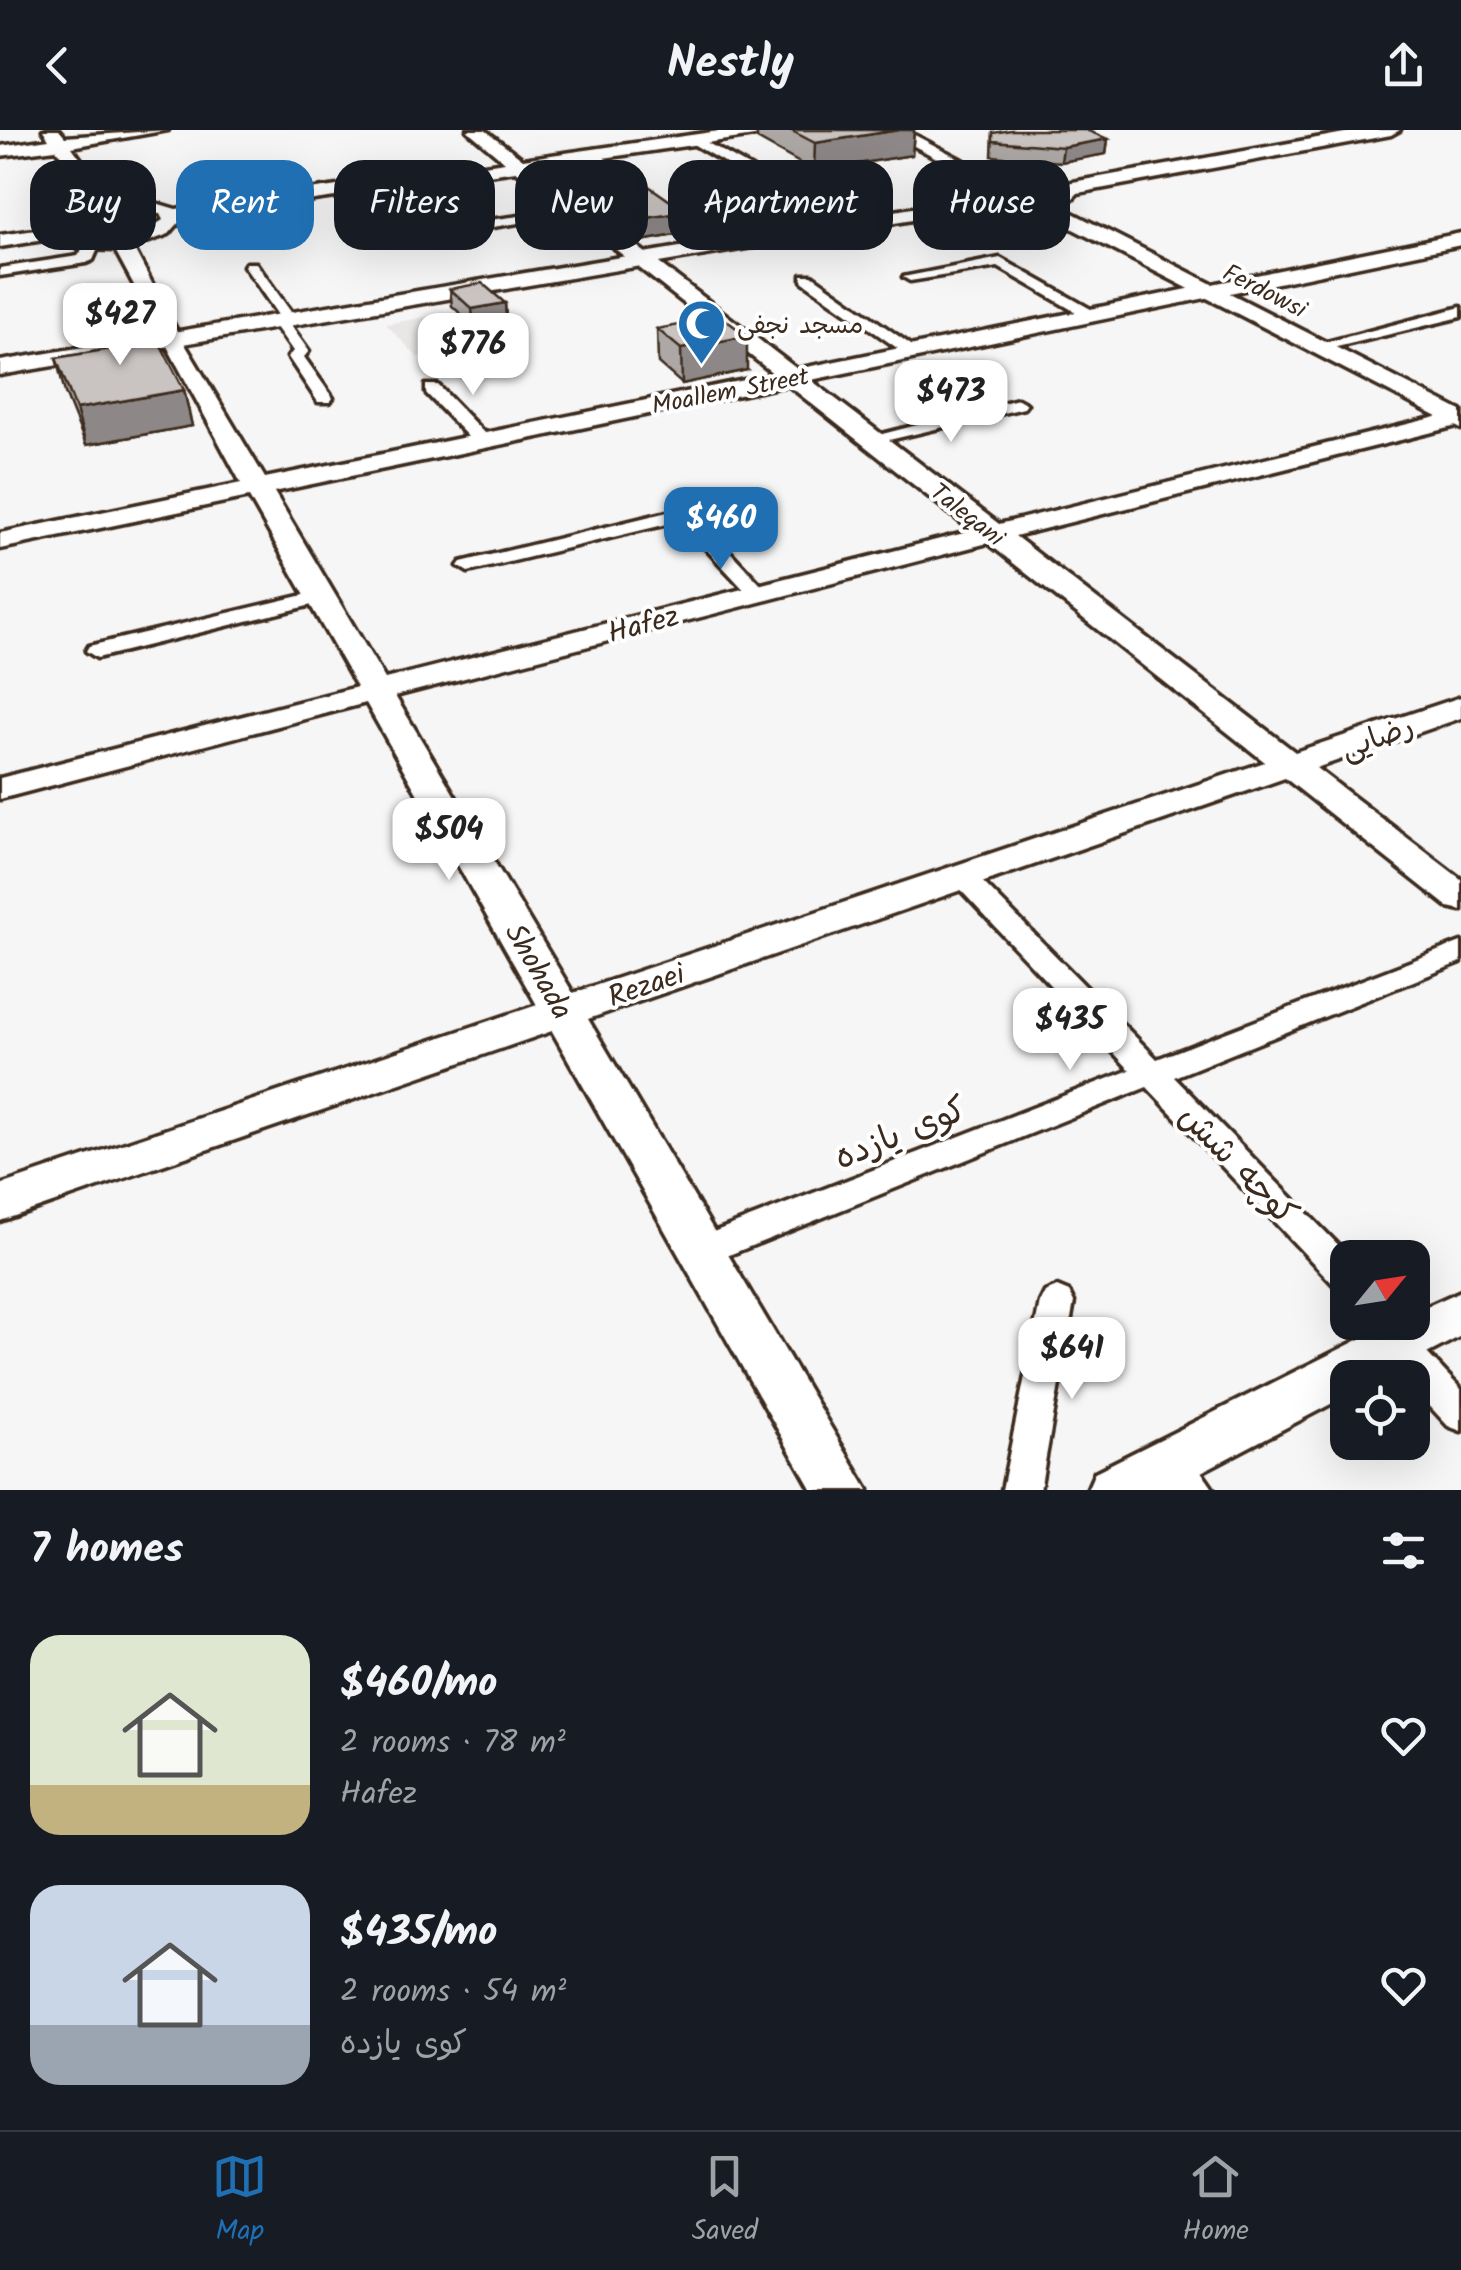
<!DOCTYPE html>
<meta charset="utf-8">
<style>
body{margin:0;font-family:Kalam,"Playpen Sans Arabic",sans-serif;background:#242831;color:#f1f3f6;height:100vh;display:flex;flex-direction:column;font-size:38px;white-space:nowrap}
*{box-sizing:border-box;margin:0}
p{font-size:32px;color:#9ea1a6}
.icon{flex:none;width:55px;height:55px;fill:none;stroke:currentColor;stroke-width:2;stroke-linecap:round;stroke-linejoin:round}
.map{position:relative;height:1360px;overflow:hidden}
.drawer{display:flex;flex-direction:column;background:#171b24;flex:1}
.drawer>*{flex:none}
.top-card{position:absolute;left:30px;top:30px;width:1402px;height:90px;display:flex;gap:20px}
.needle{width:65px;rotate:60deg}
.controls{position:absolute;left:1330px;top:1110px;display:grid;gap:20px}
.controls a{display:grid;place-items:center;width:100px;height:100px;border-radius:20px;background:#171b24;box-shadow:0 10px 40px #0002;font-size:50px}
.price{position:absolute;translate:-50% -85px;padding:0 22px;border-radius:20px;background:#fff;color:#222;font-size:32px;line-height:65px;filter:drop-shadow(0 2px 5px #0008)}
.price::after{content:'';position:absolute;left:50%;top:60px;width:30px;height:22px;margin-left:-15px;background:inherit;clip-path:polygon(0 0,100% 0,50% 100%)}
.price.on{background:#1f6fb2;color:#fff}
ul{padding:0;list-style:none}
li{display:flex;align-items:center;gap:30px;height:250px;padding:0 30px}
li span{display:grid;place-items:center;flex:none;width:280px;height:200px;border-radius:30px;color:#555}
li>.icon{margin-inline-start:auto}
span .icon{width:120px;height:120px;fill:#fffc;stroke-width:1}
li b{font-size:42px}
h2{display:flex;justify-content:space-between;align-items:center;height:120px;padding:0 30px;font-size:42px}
.pill{padding:0 35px;border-radius:30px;background:#171b24;box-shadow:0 10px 40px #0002;font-size:35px;line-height:90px}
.pill.on{background:#1f6fb2;color:#fff}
header{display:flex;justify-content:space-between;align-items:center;height:130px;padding:0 30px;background:#171b24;font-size:45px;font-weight:800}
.dock{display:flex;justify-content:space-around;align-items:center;height:140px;border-top:2px solid #363941;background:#171b24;font-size:28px;color:#9ea1a6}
.dock a{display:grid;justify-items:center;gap:5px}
.dock .on{color:#1f6fb2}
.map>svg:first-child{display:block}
.built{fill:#e9e7e6}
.green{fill:#dbd9d6;stroke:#8b827a;stroke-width:2.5}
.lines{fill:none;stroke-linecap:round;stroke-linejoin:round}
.street-casing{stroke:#3b2a1e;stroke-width:7}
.secondary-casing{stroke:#3b2a1e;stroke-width:7}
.primary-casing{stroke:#3b2a1e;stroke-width:7}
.street{fill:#fff;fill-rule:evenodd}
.secondary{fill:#fff;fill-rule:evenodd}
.primary{fill:#fff;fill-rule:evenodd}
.wall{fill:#ada8a6;stroke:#3b2a1e;stroke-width:2.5}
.shaded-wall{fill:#8d8887;stroke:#3b2a1e;stroke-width:2.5}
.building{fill:#c9c3c1;stroke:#3b2a1e;stroke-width:2.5}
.labels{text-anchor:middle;stroke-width:8;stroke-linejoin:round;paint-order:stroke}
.far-street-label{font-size:25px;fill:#3b2a1e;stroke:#fff}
.far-poi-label{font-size:25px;fill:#3b2a1e;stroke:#fff;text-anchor:start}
.street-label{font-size:30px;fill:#3b2a1e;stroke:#fff}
.near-street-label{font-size:35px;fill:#3b2a1e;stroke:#fff}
</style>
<header><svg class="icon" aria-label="back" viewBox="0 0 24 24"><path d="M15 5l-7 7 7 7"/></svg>Nestly<svg class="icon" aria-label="share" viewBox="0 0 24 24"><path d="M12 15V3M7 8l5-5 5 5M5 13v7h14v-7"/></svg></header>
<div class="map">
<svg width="1461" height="1360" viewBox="0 0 1461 1360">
<rect width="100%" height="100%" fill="#f7f6f6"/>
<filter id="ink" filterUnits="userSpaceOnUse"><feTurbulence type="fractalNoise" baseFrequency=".01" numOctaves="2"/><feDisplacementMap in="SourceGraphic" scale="20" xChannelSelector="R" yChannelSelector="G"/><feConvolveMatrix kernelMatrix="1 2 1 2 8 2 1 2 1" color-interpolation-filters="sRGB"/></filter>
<g filter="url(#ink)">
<path class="built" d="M442,184L475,216L417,227L386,194Z"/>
<g class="green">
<path d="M988,49L1041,51L1061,65C1027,79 1005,76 971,64V55Z"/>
<path d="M107,82L153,85L156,93L116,107L74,101L76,92Z"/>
</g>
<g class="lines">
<defs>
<g id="street">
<path d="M695,6L752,38L754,41L744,44L691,13Z"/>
<path d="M588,22H596L718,109L706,112L588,28Z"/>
<path d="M422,66L459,94L579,78L586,82L456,103L417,73V67Z"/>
<path d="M88,111L100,114L93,130L86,133L0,146V138L78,126Z"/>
<path d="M1000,128L1096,182L1099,185L1086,188L998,137L910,151L903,147Z"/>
<path d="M246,133H256L291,182L284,186L309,221L304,227L333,268L330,272H318L288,227L293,221L271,190L278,185L244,136Z"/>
<path d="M802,145H812L921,222L907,225L802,151Z"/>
<path d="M1461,177V187L1316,222L1308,217Z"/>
<path d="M426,255H438L486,305V313H474L426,263Z"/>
<path d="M1018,269L1027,274L1024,278L872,314L863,309Z"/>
<path d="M684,378L691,380L764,458V466H750L680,391L468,442L458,436L461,432Z"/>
<path d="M321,461L331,467L328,471L97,528L86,521L89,516Z"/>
<path d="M964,739L973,742L1157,929L1461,812V832L1174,947L1351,1128H1348V1161L1336,1157L1147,957L714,1131L702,1135L690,1131L685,1121L690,1111L1130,940L955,754L951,748L955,742Z"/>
<path d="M1057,1157L1069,1162L1074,1172L1040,1360H1002L1040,1172L1045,1162Z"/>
<path d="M1396,1200L1409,1204L1461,1259V1301L1448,1296L1412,1257V1248H1403L1378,1215L1383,1204Z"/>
<path d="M1172,1313L1185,1318L1214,1360H1172L1153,1330L1159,1318Z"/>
</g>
<g id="secondary">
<path d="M43,0H59L65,7L168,0L72,17L110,69L139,68L176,79L505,32L467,0H485L523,29L726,0H769L761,5L535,38L797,239L1461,103V115L811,250L999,394L1461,281V295L1015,406L1295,622L1461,567V588L1316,638L1461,749V780L1448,777L1285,648L588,889L868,1360H812L552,901L0,1091V1055L537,875L366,573L0,669V648L357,557L249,367L0,419V403L241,353L115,120L80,119L50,109L0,117V105L43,99L63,80L93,71L56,19L0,26V16L49,9ZM516,41L774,244L265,348L177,201L133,117L169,104L182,89ZM116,80L160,84L163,90C135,110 93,116 62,100L87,84ZM788,255L972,401L385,549L274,362ZM988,413L1265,632L573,863L395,566Z"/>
<path d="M884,0H905L993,46L978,50Z"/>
<path d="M1461,1161V1206L1381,1248H1348V1265L1167,1360H1087L1095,1342L1394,1192H1412V1183Z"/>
</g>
<path id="primary" d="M1361,0H1400L1391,5L1078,63L1063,78L1461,281V299L1044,84L1013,87L977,79L0,245V231L960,70L950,58L972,43L1013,39L1067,53ZM1013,51L1047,57L1057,64C1033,81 993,79 971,59Z"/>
</defs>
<use href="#street" class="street-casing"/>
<use href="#secondary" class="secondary-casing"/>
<use href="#primary" class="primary-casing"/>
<use href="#street" class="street"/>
<use href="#secondary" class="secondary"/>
<use href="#primary" class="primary"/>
</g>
<g class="wall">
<path d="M757,0H914L912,25L814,41L757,9Z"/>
<path d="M993,3L1108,9L1106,24L1061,32L992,26Z"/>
<path d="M595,59L687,103L641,111L596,80Z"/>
<path d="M450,159L505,173L506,190L474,196L452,176Z"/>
<path d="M100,197L184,260L192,296L86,315L65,263L56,228L105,220Z"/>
<path d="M657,199L747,240L682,254L658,233Z"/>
</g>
<g class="shaded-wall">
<path d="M899,0H914L912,25L814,41L815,13Z"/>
<path d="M1108,9L1106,24L1061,32L1063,17Z"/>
<path d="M686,82L687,103L641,111L640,89Z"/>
<path d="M505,173L506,190L474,196L472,179Z"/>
<path d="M747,206V240L682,254L681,219Z"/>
<path d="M184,260L192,296L86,315L76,279Z"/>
</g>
<g class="building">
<path d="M790,0H899L815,13Z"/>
<path d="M1011,0H1086L1108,9L1063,17L993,11V3Z"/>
<path d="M643,52L686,82L640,89L595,59Z"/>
<path d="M482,153L505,173L472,179L450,159Z"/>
<path d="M722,187L747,206L681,219L657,199Z"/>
<path d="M148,190L184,260L76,279L56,228L110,219L100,197Z"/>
</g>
</g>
<defs>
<symbol id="mosque-pin" viewBox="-11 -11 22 30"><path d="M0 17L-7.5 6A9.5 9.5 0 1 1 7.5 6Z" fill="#1f6fb2" stroke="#fff"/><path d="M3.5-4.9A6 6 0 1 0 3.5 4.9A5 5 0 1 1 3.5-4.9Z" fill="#fff"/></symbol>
</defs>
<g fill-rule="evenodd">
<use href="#mosque-pin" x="674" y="166" width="55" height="75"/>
</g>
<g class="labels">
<g class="far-street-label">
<text transform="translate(1265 160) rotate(27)" y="9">Ferdowsi</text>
<text transform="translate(730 260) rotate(-11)" y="9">Moallem Street</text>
<text transform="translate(968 384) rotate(38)" y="9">Taleqani</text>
</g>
<g class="far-poi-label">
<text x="737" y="203">مسجد نجفی</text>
</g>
<g class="street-label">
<text transform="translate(643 494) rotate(-15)" y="10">Hafez</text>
<text transform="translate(1377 607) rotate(-20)" y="10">رضایی</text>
<text transform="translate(539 841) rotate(60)" y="10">Shohada</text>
<text transform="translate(646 855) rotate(-19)" y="10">Rezaei</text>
</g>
<g class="near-street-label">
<text transform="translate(900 1002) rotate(-22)" y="12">کوی یازده</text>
<text transform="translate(1239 1034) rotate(46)" y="12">کوچه شش</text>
</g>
</g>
</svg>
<div class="controls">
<a><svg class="needle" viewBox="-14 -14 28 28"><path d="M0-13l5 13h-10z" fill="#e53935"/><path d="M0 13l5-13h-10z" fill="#9ea1a6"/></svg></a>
<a><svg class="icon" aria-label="locate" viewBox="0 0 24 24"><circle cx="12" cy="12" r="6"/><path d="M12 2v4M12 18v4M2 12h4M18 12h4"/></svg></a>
</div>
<b class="price" style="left:120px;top:238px">$427</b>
<b class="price" style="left:473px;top:268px">$776</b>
<b class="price" style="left:951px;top:315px">$473</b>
<b class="price on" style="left:721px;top:442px">$460</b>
<b class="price" style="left:449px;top:753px">$504</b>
<b class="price" style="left:1070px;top:943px">$435</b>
<b class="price" style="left:1072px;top:1272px">$641</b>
<div class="top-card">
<a class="pill">Buy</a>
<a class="pill on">Rent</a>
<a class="pill">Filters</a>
<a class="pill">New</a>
<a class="pill">Apartment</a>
<a class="pill">House</a>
</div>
</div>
<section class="drawer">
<h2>7 homes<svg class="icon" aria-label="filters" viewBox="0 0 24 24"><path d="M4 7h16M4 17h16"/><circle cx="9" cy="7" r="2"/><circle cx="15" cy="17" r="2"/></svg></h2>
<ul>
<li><span style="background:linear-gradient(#dfe7d0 75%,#c2b280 0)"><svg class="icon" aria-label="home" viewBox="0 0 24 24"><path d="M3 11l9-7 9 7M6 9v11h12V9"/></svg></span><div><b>$460/mo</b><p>2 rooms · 78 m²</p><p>Hafez</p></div><svg class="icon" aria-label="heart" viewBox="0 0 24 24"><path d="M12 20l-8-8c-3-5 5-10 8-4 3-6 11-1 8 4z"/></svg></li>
<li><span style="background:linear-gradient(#c9d6e8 70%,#9aa5b1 0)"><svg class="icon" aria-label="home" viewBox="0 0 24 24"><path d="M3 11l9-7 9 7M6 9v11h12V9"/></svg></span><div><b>$435/mo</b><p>2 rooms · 54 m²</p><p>کوی یازده</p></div><svg class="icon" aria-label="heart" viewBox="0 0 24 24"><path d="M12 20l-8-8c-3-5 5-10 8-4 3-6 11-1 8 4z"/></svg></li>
</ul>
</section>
<nav class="dock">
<a class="on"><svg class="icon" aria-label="map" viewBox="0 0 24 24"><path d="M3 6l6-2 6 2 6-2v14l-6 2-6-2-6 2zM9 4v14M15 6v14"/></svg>Map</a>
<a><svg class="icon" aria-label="saved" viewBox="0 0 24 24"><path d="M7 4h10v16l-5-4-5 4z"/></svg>Saved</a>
<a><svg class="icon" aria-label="home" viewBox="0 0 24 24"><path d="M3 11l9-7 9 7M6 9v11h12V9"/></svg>Home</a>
</nav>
